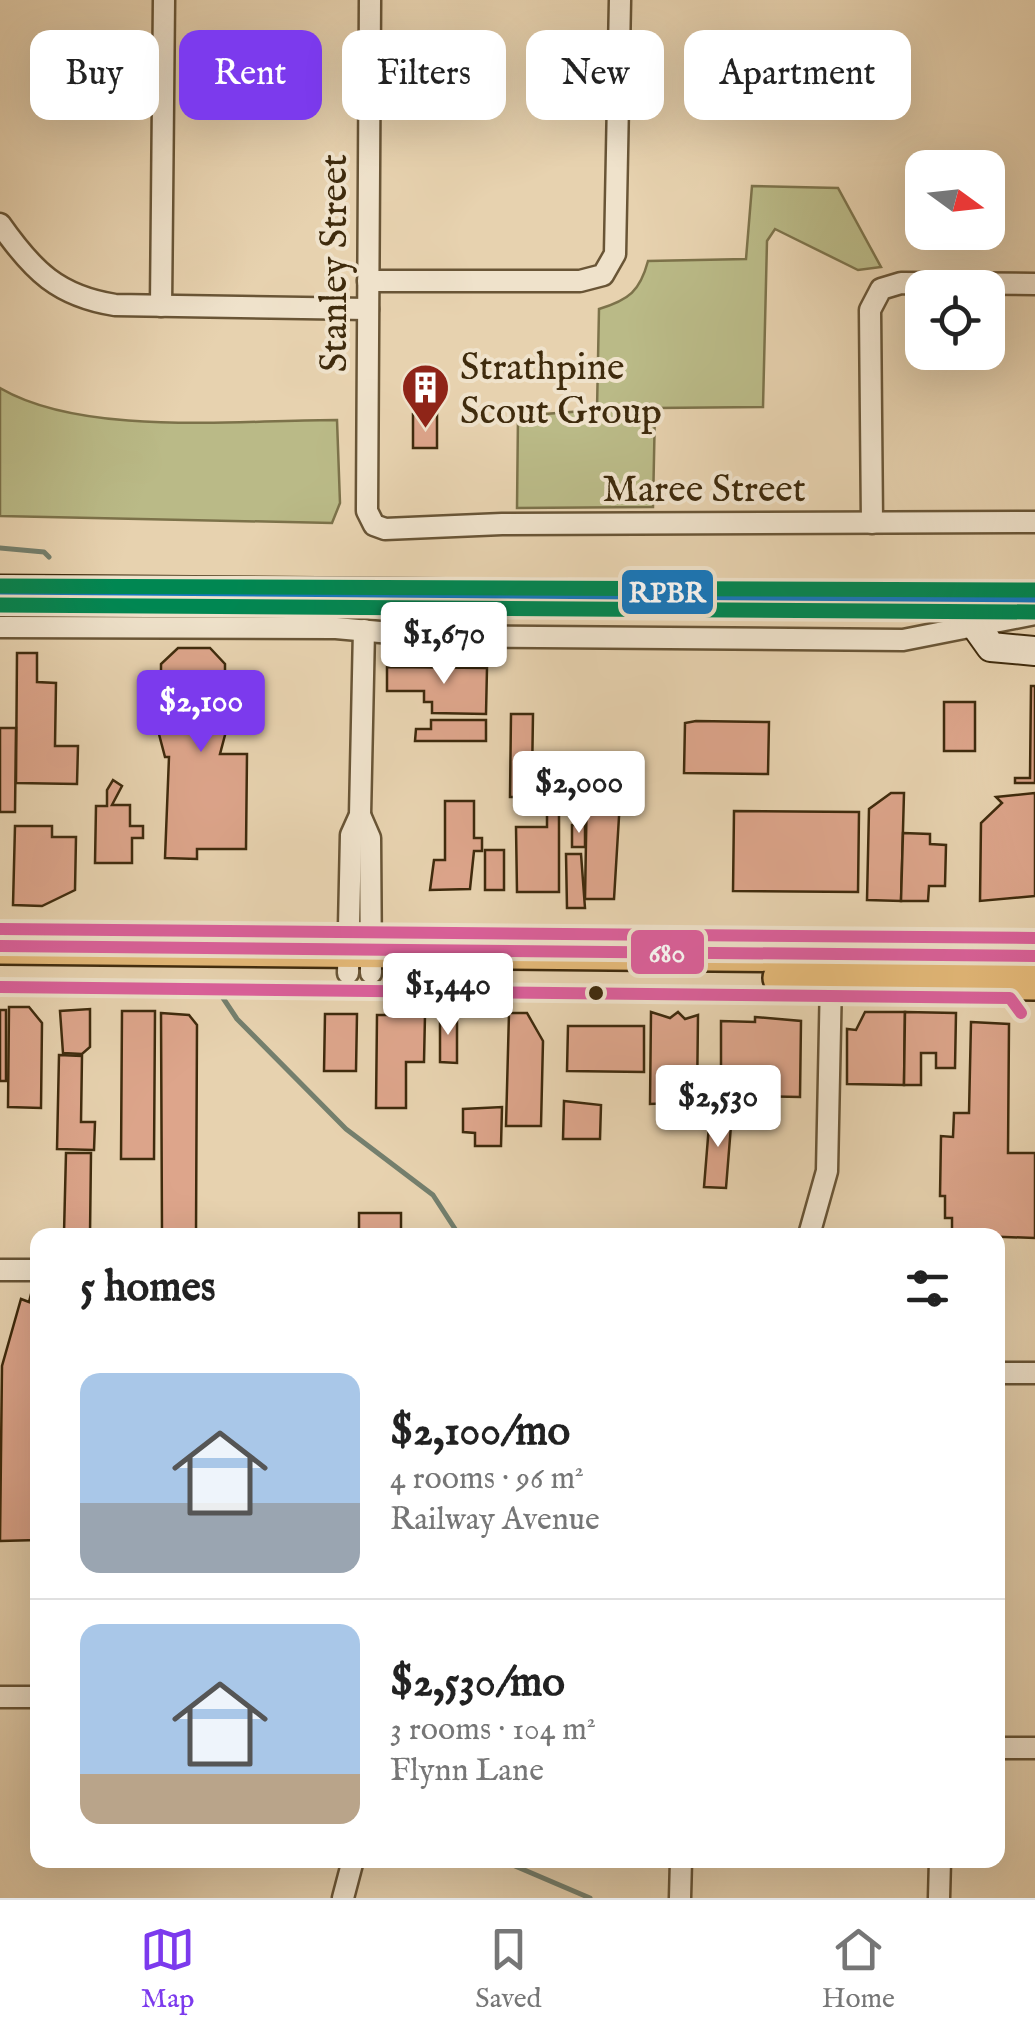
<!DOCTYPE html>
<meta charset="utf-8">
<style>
body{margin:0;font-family:"IM FELL English",serif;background:#f2f2f2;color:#222;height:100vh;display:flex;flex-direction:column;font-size:38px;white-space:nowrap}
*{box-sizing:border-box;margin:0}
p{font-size:32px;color:#767676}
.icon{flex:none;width:55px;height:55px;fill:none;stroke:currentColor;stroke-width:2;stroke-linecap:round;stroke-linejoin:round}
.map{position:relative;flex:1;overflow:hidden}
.side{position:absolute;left:30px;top:1228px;width:975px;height:640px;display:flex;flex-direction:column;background:#fff;border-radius:20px;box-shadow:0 10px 40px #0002}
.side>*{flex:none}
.banner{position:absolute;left:30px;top:30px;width:975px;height:90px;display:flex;gap:20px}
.needle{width:65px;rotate:105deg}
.tools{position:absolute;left:905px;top:150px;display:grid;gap:20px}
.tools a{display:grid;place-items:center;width:100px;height:100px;border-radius:20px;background:#fff;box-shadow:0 10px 40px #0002;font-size:50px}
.price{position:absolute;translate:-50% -85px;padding:0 22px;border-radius:10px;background:#fff;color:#222;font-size:32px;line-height:65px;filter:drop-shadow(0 2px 5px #0008)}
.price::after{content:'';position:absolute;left:50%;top:60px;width:30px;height:22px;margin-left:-15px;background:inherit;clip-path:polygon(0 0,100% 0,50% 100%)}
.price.selected{background:#7c3aed;color:#fff}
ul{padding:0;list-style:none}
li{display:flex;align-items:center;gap:30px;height:250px;padding:0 50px}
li+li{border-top:2px solid #e0e0e0}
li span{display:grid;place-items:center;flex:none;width:280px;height:200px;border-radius:20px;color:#555}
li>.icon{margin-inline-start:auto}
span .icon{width:120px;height:120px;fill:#fffc;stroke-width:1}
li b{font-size:42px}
h2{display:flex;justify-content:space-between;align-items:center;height:120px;padding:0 50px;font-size:42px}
.chip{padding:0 35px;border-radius:20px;background:#fff;box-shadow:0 10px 40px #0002;font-size:35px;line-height:90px}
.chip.selected{background:#7c3aed;color:#fff}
.menu{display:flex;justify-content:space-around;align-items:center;height:140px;border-top:2px solid #e0e0e0;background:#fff;font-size:28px;color:#767676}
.menu a{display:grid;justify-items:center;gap:5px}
.menu .selected{color:#7c3aed}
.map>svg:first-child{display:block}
.green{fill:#baba87;stroke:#7c724a;stroke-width:2.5}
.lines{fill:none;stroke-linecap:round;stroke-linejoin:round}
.stream{stroke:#747f6d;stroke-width:5}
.building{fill:#dda58b;stroke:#3f2b0d;stroke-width:2.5}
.street-casing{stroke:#695536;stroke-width:25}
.secondary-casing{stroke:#3f2b0d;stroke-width:32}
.highway-casing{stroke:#3f2b0d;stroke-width:40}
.street{stroke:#efe2cb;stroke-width:20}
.secondary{stroke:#efe2cb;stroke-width:28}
.highway{stroke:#e4b978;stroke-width:35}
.rail-casing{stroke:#3f2b0d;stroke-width:9}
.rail{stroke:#efe2cb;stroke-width:5;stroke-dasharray:15;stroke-linecap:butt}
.bus-1-casing{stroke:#efe2cb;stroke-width:20}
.bus-2-casing{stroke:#efe2cb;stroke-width:20}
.bus-3-casing{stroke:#efe2cb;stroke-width:20}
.bus-1{stroke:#dc609c;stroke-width:12}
.bus-2{stroke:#dc609c;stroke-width:12}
.bus-3{stroke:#dc609c;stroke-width:12}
.rail-1-casing{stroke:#efe2cb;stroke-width:22}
.rail-2-casing{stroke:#efe2cb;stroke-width:22}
.rail-3-casing{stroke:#efe2cb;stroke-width:22}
.rail-1{stroke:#1578be;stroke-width:15}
.rail-2{stroke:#008752;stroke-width:15}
.rail-3{stroke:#008752;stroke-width:15}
.bus-dot{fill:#3f2b0d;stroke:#efe2cb;stroke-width:4}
.labels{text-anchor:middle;stroke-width:8;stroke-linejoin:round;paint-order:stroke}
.street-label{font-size:38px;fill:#3f2b0d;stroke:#efe2cb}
.poi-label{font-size:38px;fill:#3f2b0d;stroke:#efe2cb;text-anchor:start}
.line-badge{stroke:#efe2cb;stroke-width:4}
.badge-label{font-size:28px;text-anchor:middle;font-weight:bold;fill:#fff}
</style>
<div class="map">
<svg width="1035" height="1898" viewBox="0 0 1035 1898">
<rect width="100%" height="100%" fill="#e7d2af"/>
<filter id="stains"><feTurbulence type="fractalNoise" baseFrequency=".002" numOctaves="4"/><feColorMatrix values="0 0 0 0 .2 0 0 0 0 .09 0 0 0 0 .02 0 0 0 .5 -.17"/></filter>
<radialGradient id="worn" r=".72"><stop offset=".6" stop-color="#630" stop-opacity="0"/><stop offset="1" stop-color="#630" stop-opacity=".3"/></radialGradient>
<g class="green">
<path d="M752,186L838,188L881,267L858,270L775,229L767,241L763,407L655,408L653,507L517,508L518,416L597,410L599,309C629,300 640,291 648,261L746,259Z"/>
<path d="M0,388C84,437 240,420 337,420L340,503L332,523L0,516Z"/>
</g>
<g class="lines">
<g class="stream">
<path d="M0,548L44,552L49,557"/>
<path d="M77,603L84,616"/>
<path d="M223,998L237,1019L346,1129L433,1195L459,1235"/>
<path d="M513,1860L515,1866L590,1898"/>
</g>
</g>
<g class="building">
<rect x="413" y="414" width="24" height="34"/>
<path d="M178,648H210L225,664V685H240V720H229L220,754H247L246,849H197V859L165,858L169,757H165L155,719H160V706H153L154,687H161V664Z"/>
<path d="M17,653H37V682L56,683L55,746H78L77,784L16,783Z"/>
<path d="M387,667L487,668L486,714L432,713V702H424V691H387Z"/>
<path d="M1031,686H1035V783H1015V778H1030Z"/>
<rect x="944" y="702" width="31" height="49"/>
<path d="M511,714H533L532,780H536V797H510Z"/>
<path d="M431,720H486V741H415L416,729H431Z"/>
<path d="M696,721L769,722L768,774L684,773L685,723Z"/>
<path d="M0,728H16L15,812H0Z"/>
<path d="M113,780L122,786L112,805H130V826H143V838H132V863H95L96,806H107V790Z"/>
<path d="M587,783L621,784L614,899H585Z"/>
<path d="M891,793H904L901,901L867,900L869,809Z"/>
<path d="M1035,793V896L980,901L981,823L1002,803L996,797Z"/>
<path d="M445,801H474V838H482V851H474L470,889L430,890L434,860H445Z"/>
<path d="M734,811L859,812L858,892L733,891Z"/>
<path d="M559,813V892H517L516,827H547V814Z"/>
<rect x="572" y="825" width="13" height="22"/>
<path d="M15,826H52V837H76L75,890L42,906L13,905Z"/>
<path d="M903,833L930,834V844L946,845L945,886H929L928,901H901Z"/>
<rect x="485" y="850" width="19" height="40"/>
<path d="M566,854H581L585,908H567Z"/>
<path d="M9,1007H29L42,1023L41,1108L8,1107Z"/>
<path d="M90,1009V1047L82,1054L63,1053L60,1011Z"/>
<rect x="0" y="1010" width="6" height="71"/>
<path d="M122,1011H155L154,1159H121Z"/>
<path d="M651,1012L670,1018L678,1012L685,1019L698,1015L697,1102L650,1104Z"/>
<path d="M865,1012H905L904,1085L847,1084V1029L856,1030Z"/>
<path d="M905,1012L956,1013L955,1068H936V1053H921V1085H904Z"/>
<path d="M161,1013L189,1015L197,1025L196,1234H162Z"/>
<path d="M509,1013H527L543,1041L541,1126H506Z"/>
<path d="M325,1014H357L356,1071H324Z"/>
<path d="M440,1014L457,1015V1063L440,1062Z"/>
<path d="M377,1015H425L424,1062H406V1108H376Z"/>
<path d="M755,1017L801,1021L800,1097L755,1096V1091H732V1078H721V1021L755,1022Z"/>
<path d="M971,1022L1009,1024L1008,1153H1035V1238L952,1235V1218H945V1196H940L941,1136L953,1137L954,1113H969Z"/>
<path d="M568,1026H644V1072L567,1071Z"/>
<path d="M59,1055L82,1056L81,1122H95L94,1150L57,1149Z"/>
<path d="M564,1101L601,1105L600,1139H563Z"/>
<path d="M502,1107L501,1146H475V1133L463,1132V1109Z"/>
<path d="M710,1113H732L726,1188L704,1187Z"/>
<path d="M66,1153H91L90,1234L64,1233Z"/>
<rect x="359" y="1213" width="42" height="22"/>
<path d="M32,1290L38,1292V1540L0,1541L2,1366L21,1299L29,1302Z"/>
</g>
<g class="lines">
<defs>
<g id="street">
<path d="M370,0L367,511L374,525L385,529L502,524L1035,522"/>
<path d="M0,224C33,271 58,296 115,305L368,309"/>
<path d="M368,281H580L603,275L615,254L620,0"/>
<path d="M161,306L164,0"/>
<path d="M872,523L870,310L881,289L901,283L1035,284"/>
<path d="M0,627L336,628L424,636L903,640L1035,614"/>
<path d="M360,815L370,838L371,973"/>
<path d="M348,973L351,835L360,815L364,630"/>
<path d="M809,1235L827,1171L831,979"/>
<path d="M0,1270H38"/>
<path d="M998,1373H1035"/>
<path d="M0,1697H38"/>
<path d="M998,1748H1035"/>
<path d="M343,1898L353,1860"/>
<path d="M680,1898L681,1860"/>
<path d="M939,1898L940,1860"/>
</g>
<path id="secondary" d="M976,626L991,647L1035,651"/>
<g id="highway">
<path d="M0,946L1035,956"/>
<path d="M781,978L1035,982"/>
</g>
</defs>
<use href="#street" class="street-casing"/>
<use href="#secondary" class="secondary-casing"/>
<use href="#highway" class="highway-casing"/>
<use href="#street" class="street"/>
<use href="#secondary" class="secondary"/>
<use href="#highway" class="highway"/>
<defs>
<path id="rail" d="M0,578L1035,586"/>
</defs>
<use href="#rail" class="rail-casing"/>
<use href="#rail" class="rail"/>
<defs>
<path id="bus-1" d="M0,946L1035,956"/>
<path id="bus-2" d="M0,987L1010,998L1021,1013"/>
<path id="bus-3" d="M0,929L1035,938"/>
</defs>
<use href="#bus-1" class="bus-1-casing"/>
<use href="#bus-2" class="bus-2-casing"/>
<use href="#bus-3" class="bus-3-casing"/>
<use href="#bus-1" class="bus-1"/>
<use href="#bus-2" class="bus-2"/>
<use href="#bus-3" class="bus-3"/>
<defs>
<path id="rail-1" d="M0,587L1035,595"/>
<path id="rail-2" d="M0,605L1035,612"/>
<path id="rail-3" d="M0,586L1035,590"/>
</defs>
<use href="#rail-1" class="rail-1-casing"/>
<use href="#rail-2" class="rail-2-casing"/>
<use href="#rail-3" class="rail-3-casing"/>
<use href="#rail-1" class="rail-1"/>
<use href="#rail-2" class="rail-2"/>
<use href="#rail-3" class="rail-3"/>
</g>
<defs>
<symbol id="building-pin" viewBox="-11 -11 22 30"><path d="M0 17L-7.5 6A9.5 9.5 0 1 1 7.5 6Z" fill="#8f2418" stroke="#efe2cb"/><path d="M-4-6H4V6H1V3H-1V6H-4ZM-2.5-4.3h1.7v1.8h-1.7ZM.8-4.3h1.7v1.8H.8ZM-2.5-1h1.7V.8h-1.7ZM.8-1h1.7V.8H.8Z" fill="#fff"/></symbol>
</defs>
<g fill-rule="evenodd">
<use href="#building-pin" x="398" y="360" width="55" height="75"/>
</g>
<circle class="bus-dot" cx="596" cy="993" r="9"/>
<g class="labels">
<g class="street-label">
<text transform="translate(333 263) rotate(-90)" y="13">Stanley Street</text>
<text x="704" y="501">Maree Street</text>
</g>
<g class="poi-label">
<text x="460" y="379">Strathpine<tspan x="460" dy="44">Scout Group</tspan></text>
</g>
</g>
<g class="line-badge">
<rect x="620" y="568" width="95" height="48" rx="10" fill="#1578be"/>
<rect x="629" y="928" width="77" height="48" rx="10" fill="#dc609c"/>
</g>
<g class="badge-label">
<text x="667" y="602">RPBR</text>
<text x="667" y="962">680</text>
</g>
<rect width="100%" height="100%" filter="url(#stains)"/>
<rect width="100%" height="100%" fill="url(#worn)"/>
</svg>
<div class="tools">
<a><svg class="needle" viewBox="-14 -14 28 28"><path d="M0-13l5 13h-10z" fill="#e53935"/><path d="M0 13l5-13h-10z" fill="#767676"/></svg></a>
<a><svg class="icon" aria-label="locate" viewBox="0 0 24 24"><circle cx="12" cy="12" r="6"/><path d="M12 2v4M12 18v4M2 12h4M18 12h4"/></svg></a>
</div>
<b class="price" style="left:444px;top:687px">$1,670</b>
<b class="price selected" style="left:201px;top:755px">$2,100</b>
<b class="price" style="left:579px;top:836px">$2,000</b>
<b class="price" style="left:448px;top:1038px">$1,440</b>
<b class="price" style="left:718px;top:1150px">$2,530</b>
<div class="banner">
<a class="chip">Buy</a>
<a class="chip selected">Rent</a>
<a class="chip">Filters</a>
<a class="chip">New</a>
<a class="chip">Apartment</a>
</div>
<section class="side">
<h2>5 homes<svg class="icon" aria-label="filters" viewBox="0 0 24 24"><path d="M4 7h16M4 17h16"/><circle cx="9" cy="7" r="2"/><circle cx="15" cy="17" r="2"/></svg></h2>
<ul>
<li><span style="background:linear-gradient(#a9c7e8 65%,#9aa5b1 0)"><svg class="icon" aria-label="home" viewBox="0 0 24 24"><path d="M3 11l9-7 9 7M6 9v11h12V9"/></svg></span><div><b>$2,100/mo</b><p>4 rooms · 96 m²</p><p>Railway Avenue</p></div></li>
<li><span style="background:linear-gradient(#a9c7e8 75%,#b9a48a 0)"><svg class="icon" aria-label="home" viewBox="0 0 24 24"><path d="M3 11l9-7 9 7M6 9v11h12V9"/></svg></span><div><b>$2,530/mo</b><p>3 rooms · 104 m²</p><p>Flynn Lane</p></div></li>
</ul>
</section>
</div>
<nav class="menu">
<a class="selected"><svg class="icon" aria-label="map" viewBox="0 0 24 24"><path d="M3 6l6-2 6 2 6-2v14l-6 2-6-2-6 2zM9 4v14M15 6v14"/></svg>Map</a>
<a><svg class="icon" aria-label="saved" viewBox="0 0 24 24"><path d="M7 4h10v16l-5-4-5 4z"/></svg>Saved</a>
<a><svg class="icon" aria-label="home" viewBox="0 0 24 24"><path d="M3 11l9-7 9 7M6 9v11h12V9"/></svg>Home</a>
</nav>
